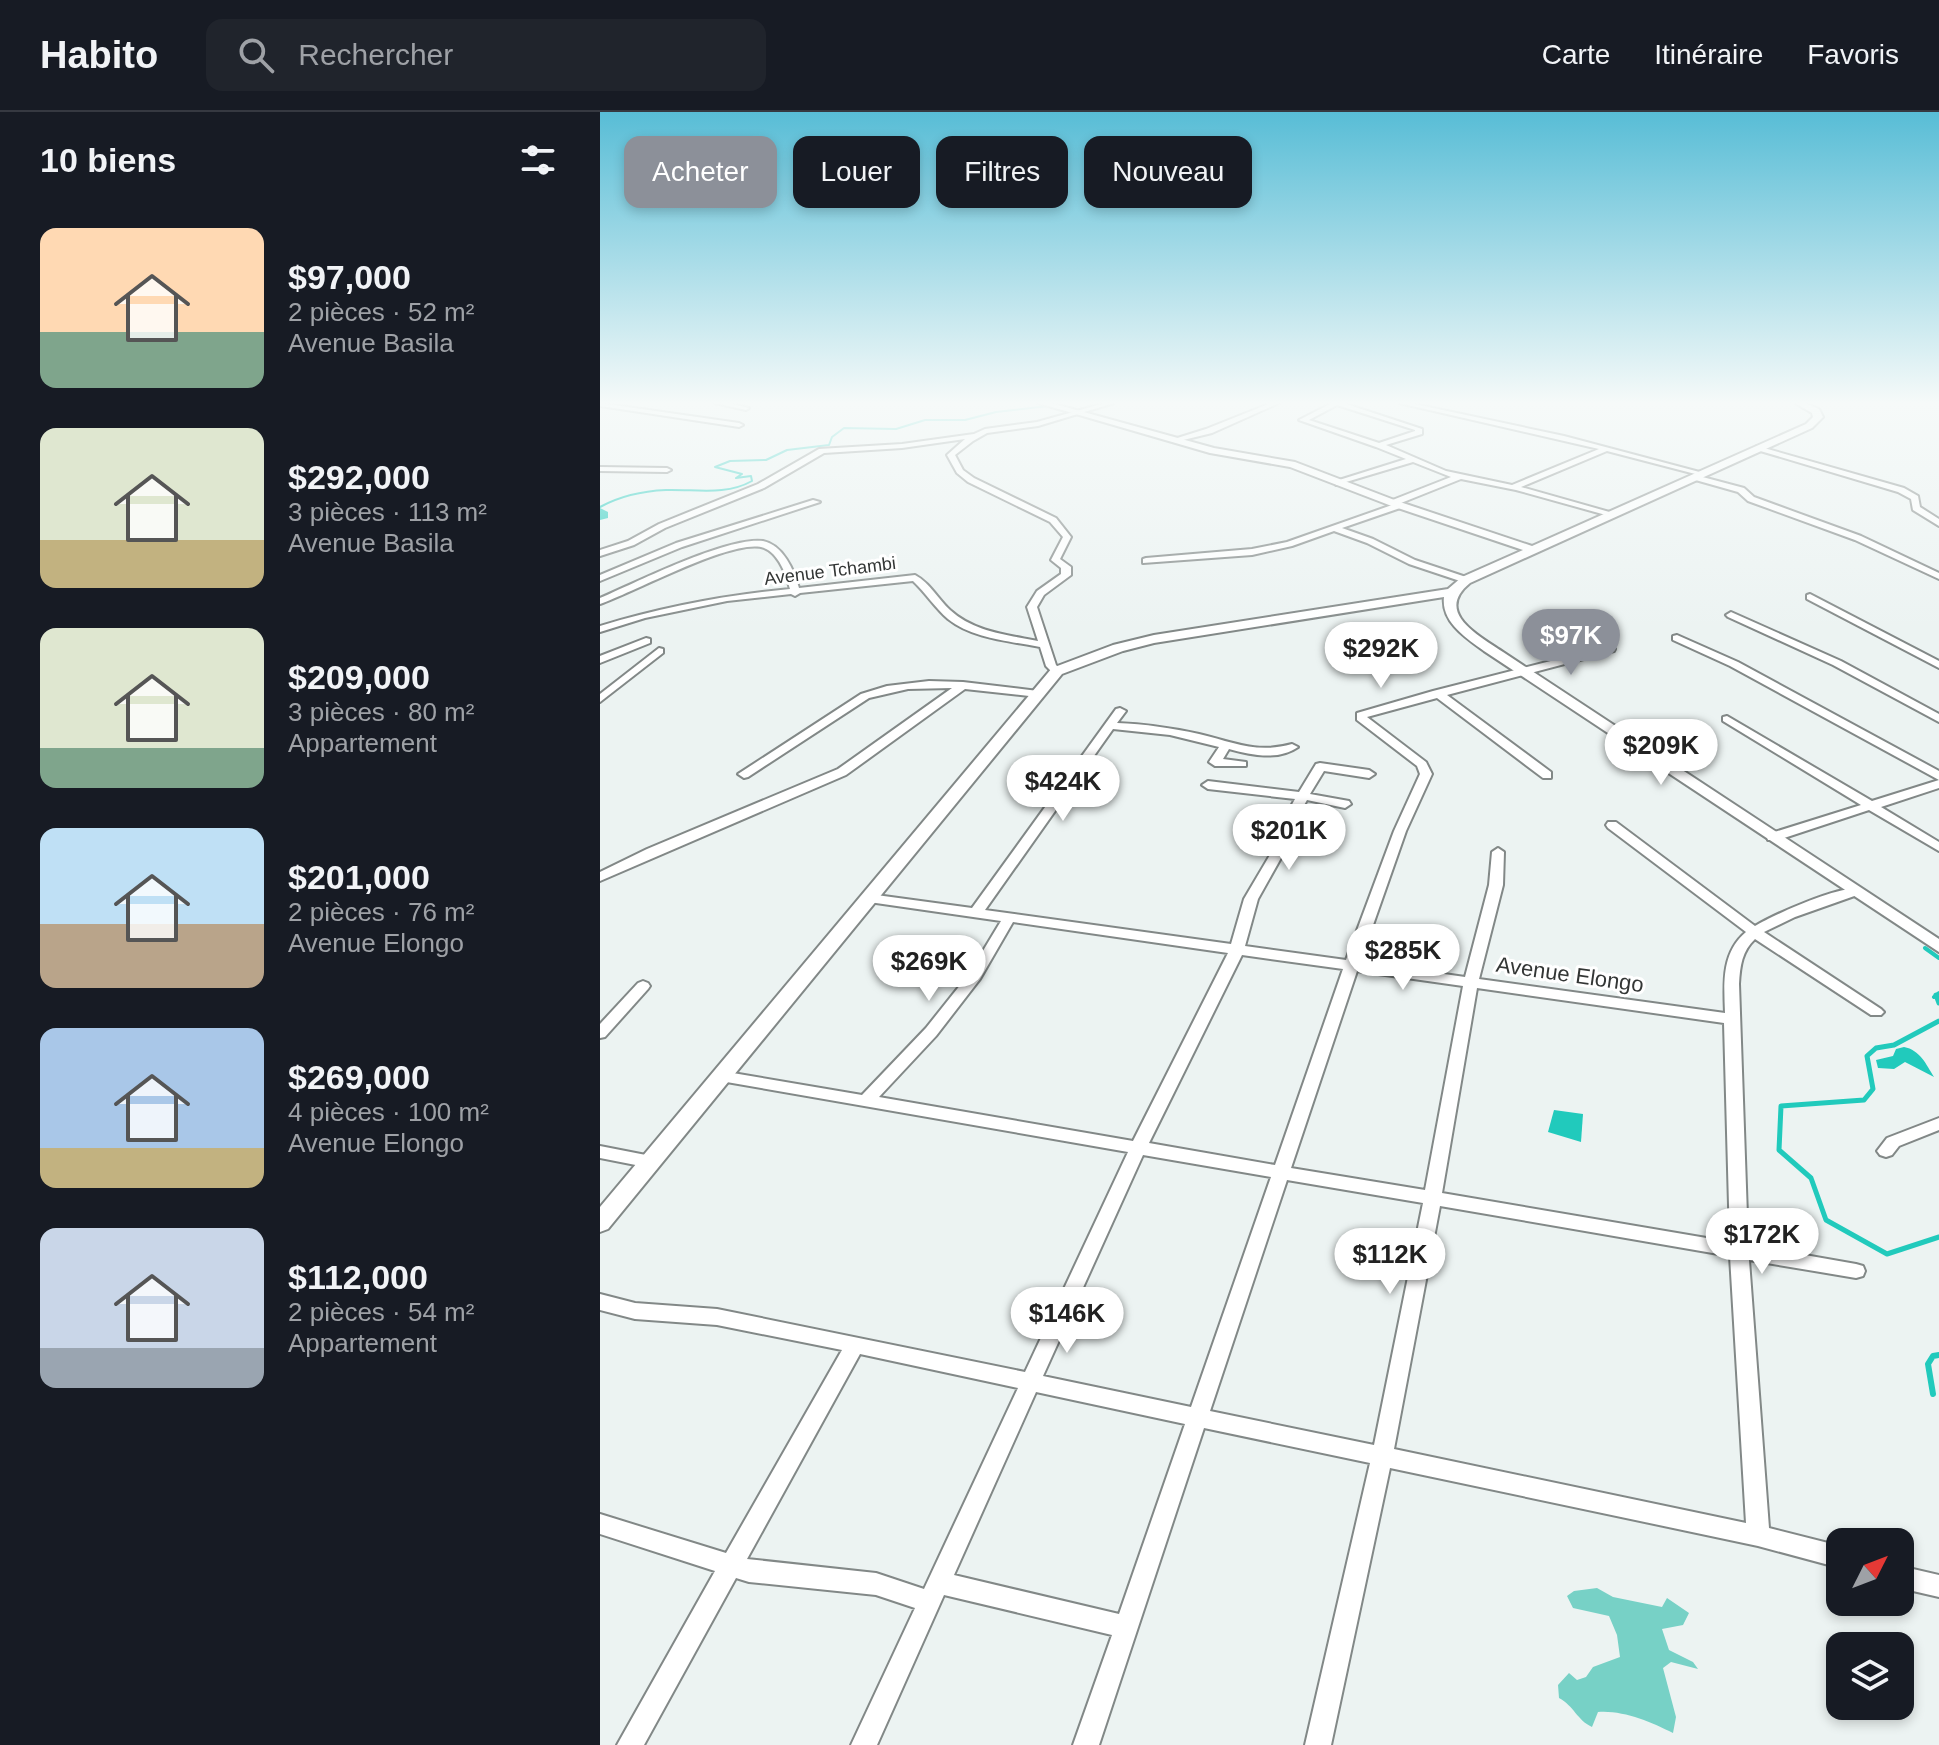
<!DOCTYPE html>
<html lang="fr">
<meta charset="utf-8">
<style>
body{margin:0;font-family:Helvetica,sans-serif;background:#20242c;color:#f1f3f6;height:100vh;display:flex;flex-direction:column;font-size:30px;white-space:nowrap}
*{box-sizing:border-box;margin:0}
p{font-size:26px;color:#9ea1a6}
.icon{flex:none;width:44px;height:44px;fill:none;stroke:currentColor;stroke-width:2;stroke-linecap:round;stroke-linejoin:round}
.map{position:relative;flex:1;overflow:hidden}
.details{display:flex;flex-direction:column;background:#171b24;width:600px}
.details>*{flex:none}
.top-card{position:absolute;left:24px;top:24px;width:760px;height:72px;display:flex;gap:16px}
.needle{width:52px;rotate:48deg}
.buttons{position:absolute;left:1226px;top:1416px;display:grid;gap:16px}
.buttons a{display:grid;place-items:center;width:88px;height:88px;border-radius:16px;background:#171b24;box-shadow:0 4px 12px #0003;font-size:40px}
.price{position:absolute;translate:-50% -68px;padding:0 18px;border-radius:28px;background:#fff;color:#222;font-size:26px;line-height:52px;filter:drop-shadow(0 2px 4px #0008)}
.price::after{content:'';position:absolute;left:50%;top:48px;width:24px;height:18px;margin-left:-12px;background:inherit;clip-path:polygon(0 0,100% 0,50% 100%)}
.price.selected{background:#8c9099;color:#fff}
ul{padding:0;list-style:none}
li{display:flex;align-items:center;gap:24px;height:200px;padding:0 40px}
li span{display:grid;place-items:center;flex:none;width:224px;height:160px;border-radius:16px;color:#555}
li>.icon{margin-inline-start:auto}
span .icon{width:96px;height:96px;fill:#fffc;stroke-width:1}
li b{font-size:34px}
h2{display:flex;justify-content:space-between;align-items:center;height:96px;padding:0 40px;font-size:34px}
.chip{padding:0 28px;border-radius:16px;background:#171b24;box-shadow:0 4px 12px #0003;font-size:28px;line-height:72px}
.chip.selected{background:#8c9099;color:#fff}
header{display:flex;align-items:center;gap:48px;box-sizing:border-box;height:112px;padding:0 40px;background:#171b24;border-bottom:2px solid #363941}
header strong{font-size:38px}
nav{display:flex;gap:44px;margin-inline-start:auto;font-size:28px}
.search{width:560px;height:72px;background:#20242c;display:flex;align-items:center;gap:20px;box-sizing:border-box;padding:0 28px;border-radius:16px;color:#9ea1a6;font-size:30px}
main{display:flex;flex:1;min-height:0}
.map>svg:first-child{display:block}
.green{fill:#77d1c6}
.water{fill:#21cabc}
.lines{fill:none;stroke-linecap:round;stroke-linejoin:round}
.stream-far3{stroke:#21cabc;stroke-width:2}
.stream-far2{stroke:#21cabc;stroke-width:4}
.stream-far1{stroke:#21cabc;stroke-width:5}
.stream{stroke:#21cabc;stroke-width:6}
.river{fill:#21cabc;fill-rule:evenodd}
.minor-casing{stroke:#828887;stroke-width:4}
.tertiary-casing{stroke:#828887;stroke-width:4}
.minor{fill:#fff;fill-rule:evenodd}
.tertiary{fill:#fff;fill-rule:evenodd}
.labels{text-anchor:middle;stroke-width:6;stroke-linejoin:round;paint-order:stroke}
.far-street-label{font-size:18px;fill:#333635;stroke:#fff}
.street-label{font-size:22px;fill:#333635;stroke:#fff}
</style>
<header>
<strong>Habito</strong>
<div class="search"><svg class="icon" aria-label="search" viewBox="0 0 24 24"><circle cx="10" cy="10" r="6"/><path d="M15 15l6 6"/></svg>Rechercher</div>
<nav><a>Carte</a><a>Itinéraire</a><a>Favoris</a></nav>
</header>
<main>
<section class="details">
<h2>10 biens<svg class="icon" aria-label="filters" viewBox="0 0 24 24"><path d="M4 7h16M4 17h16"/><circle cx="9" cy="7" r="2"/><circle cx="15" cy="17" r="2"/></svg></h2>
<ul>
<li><span style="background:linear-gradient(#ffd9b3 65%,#7fa58c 0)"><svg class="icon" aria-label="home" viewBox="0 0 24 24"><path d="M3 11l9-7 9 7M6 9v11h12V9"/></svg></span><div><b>$97,000</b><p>2 pièces · 52 m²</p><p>Avenue Basila</p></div></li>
<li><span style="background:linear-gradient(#dfe7d0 70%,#c2b280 0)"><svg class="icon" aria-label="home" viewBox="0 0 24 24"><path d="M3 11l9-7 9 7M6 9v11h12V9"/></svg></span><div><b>$292,000</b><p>3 pièces · 113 m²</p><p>Avenue Basila</p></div></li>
<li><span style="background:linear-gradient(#dfe7d0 75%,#7fa58c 0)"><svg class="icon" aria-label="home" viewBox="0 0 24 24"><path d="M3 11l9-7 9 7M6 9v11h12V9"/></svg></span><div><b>$209,000</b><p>3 pièces · 80 m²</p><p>Appartement</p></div></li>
<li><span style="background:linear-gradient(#bfe0f5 60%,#b9a48a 0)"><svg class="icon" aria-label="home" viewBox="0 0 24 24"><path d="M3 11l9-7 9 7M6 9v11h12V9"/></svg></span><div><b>$201,000</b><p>2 pièces · 76 m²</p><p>Avenue Elongo</p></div></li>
<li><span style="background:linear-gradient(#a9c7e8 75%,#c2b280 0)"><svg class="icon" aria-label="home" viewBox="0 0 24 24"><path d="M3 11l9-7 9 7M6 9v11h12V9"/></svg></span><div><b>$269,000</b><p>4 pièces · 100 m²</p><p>Avenue Elongo</p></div></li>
<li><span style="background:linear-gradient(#c9d6e8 75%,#9aa5b1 0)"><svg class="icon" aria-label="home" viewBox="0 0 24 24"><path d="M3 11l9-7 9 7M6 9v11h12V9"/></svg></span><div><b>$112,000</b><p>2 pièces · 54 m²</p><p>Appartement</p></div></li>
</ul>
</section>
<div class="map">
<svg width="1339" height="1633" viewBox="0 0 1339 1633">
<rect width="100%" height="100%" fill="#ecf3f2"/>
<path class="green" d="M997,1476L1013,1485L1062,1495L1067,1486L1089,1501L1083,1513L1062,1517L1069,1538L1093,1550L1098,1557L1071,1550L1063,1556L1076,1605L1073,1621C1051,1610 1023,1598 998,1600L992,1615C977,1608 974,1594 959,1586L958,1573L969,1561L977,1568L986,1565L993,1555L1020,1545L1017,1523L1009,1504L973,1496L967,1484L974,1479Z"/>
<g class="water">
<path d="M1304,935C1320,938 1326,952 1334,965L1305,950L1294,957L1278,956L1276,948L1293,944L1296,937Z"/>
<path d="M954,998L983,1002L981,1030L948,1020Z"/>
</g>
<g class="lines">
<path class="stream-far3" d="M0,395C20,384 43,379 66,378C96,377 125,384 152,369L151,364L136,366L142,362L115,355L130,349L166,348L187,338L229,333L232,325L244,316L296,317L325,308H365L396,300L456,293L454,291"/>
<g class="stream-far2">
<path d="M1325,836L1339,846"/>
<path d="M1334,885L1339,881"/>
</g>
<g class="stream-far1">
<path d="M1336,883L1339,891"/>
<path d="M1339,909L1294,933L1276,936L1267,944L1273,977L1264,988L1181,994L1179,1038L1211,1066L1226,1108L1287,1142L1339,1125"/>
</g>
<path class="stream" d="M1333,1282L1328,1252L1333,1244L1339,1243"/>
<path class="river" d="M0,396L8,400V406L0,408Z"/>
<defs>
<g id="minor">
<path d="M0,291L139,311L143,313L139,315L0,294Z"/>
<path d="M115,291H128L149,296L146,298Z"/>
<path d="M505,291H514L438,314L387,321L373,329L355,343L363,358L374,366L456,406L471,425L460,447L471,455V463L444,483L437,495L456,553L462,559L461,561H453L446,554L440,535C410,529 373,527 348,507C335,496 326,481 313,469L200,481L195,484L191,482L127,489L45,506L0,520V514C62,495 125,483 190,477C186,462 179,442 164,436C135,425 33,481 0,492V486C35,471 128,424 163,429C183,433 194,458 199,476L315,463C330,471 338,487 350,498C374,520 408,523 438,529L427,495L437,479L461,462V456L451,448L463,425L450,410L368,370L357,361L347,343L365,327L302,336L224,341L164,376L65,416L34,433L0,444V438L28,429L59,412L158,372L219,337L302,332L374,322L385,317L437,310Z"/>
<path d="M671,291H679L612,321L575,330L571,328L606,317Z"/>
<path d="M732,291H743L822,317V322L786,333L846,359L912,373L999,337L799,291H810L964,324L1107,362L1103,364L1007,339L921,375L1013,401V405L916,378L861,367L801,391L804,393L803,395L742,416L773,427L815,448L869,466V470L866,471L809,452L767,431L734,419L692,434L652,443L543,451V447L546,446L652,437L687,430L792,393L789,391L790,389L851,365L813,350L736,373V369L806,347L776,335L699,308ZM737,293L815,318V319L779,331L709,308Z"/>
<path d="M1157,334L1304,376L1318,384L1320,395L1339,407V414L1313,398L1311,387L1298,380L1157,338Z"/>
<path d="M0,355L67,356L71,358L67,360L0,359Z"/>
<path d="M1095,363L1144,376L1154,385L1261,424L1339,461V467L1255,428L1148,389L1138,380L1092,367L1091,365Z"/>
<path d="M213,388L220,390L82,435L0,469V463L76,431Z"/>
<path d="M1210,482L1339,549V556L1207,487V483Z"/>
<path d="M1131,500L1241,549L1339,602V610L1233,553L1128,505L1126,503Z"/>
<path d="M1077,523L1138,550L1339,659V668L1130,554L1073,528V524Z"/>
<path d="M46,526L50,527V531L0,551V544Z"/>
<path d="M1010,534L1015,537L1014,539L847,583L951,660V666H943L837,586L767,605L826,650L832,662L806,719L760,850L865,865L889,773L892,740L898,736L904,740L903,773L879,867L1125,901C1124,872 1121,841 1146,820L1008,716L1006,713L1008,710H1016L1155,814C1175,802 1238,774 1260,776L1262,779L1260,782L1195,805L1164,820L1281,897L1284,900L1281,903H1271L1155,827C1142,839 1140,854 1139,872L1148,1133L1256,1152L1263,1154L1265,1159L1263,1164L1256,1166L1149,1148L1169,1416L1240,1434V1456L1158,1434L790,1356L731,1633H705L770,1351L604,1316L499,1633H473L512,1523L344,1483L277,1633H251L315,1496L276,1483L149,1470L136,1466L44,1633H17L115,1459L0,1422V1402L126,1441L242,1238L117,1213L35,1207L0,1198V1182L35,1191L117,1197L425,1260L528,1040L115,968L113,964L115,960L121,959L262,983L326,916L369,862L401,809L269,790L262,786L264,783L269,782L372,796L516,597L520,596L526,599L517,611C545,612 572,616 599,622C633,630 656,642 692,632L698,635C678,649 651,643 629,637L623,647L646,650V654H615L609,650L619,635L570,623L513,617L385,798L631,832L644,787L683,721V709L695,687L608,677L602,673L608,669L699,680L716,652L720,651L769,658L775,662L769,666L724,659L710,682L749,689L751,692L745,696L707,688L695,709V721L658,787L645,834L746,848L794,719L820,662L817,654L757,608V601L833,579ZM413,810L628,841L533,1029L279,985L336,924L380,867ZM642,843L743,857L675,1053L549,1031ZM757,859L863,874L825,1078L691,1056ZM877,876L1124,911L1130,1130L842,1081ZM543,1043L671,1065L591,1295L443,1264ZM687,1068L823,1091L774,1333L610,1299ZM840,1094L1130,1144L1146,1411L794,1337ZM260,1242L418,1276L324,1477L276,1461L147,1447ZM436,1280L585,1312L519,1502L354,1463Z"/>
<path d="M59,536L63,537V541L0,590V582Z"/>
<path d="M329,569L363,570L438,579L443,582L438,585L365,577L246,663L0,769V760L47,737L238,657L352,576L308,577L269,586L148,665L144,666L138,662L261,582L287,574Z"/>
<path d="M1127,604L1272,689L1339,668V676L1281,695L1339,730V739L1269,698L1178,728H1168L1167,725L1168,722L1261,693L1123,609V605Z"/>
<path d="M43,869L48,871L50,874L48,877L5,925L0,926V912L38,871Z"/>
<path d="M1339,1006V1018L1299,1034L1292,1043L1286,1045L1280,1043L1277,1039L1287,1026Z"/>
<path d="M0,1034L51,1044L57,1046L60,1050L57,1054L51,1056L0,1046Z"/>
<path d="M1300,1454L1339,1463V1485L1300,1476Z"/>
</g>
<path id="tertiary" d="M438,291H451L614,336L695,350L797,389L932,434L1206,312L1213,305L1212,301L1195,291H1205L1219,297L1223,305L1212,316L870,471C834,500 878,523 903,540L1339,827V840L884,539C866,526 841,510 844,485L554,531L523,539L462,562L8,1117L0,1120V1095L452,556L513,533L554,523L848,477L862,465L923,438L789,393L690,355L610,341Z"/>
</defs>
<use href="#minor" class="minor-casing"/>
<use href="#tertiary" class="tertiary-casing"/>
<use href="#minor" class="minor"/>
<use href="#tertiary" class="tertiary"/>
</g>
<linearGradient id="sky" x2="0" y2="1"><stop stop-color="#58bdd6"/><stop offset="0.56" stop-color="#f6faf9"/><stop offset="1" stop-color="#f6faf9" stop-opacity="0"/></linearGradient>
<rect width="1339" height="519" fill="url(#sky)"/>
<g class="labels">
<g class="far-street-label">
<text transform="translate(230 459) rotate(-7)" y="6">Avenue Tchambi</text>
</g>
<g class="street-label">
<text transform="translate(970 862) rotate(8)" y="8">Avenue Elongo</text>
</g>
</g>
</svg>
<div class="buttons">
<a><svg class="needle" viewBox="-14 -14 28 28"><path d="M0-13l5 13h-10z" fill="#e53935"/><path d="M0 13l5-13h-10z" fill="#9ea1a6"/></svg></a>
<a><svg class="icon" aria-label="layers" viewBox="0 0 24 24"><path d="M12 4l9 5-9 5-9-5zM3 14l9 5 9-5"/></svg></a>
</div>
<b class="price selected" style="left:971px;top:565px">$97K</b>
<b class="price" style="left:781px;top:578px">$292K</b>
<b class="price" style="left:1061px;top:675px">$209K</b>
<b class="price" style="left:463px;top:711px">$424K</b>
<b class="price" style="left:689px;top:760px">$201K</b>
<b class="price" style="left:803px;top:880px">$285K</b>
<b class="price" style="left:329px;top:891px">$269K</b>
<b class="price" style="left:1162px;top:1164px">$172K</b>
<b class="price" style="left:790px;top:1184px">$112K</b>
<b class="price" style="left:467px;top:1243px">$146K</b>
<div class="top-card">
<a class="chip selected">Acheter</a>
<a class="chip">Louer</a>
<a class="chip">Filtres</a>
<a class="chip">Nouveau</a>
</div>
</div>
</main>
